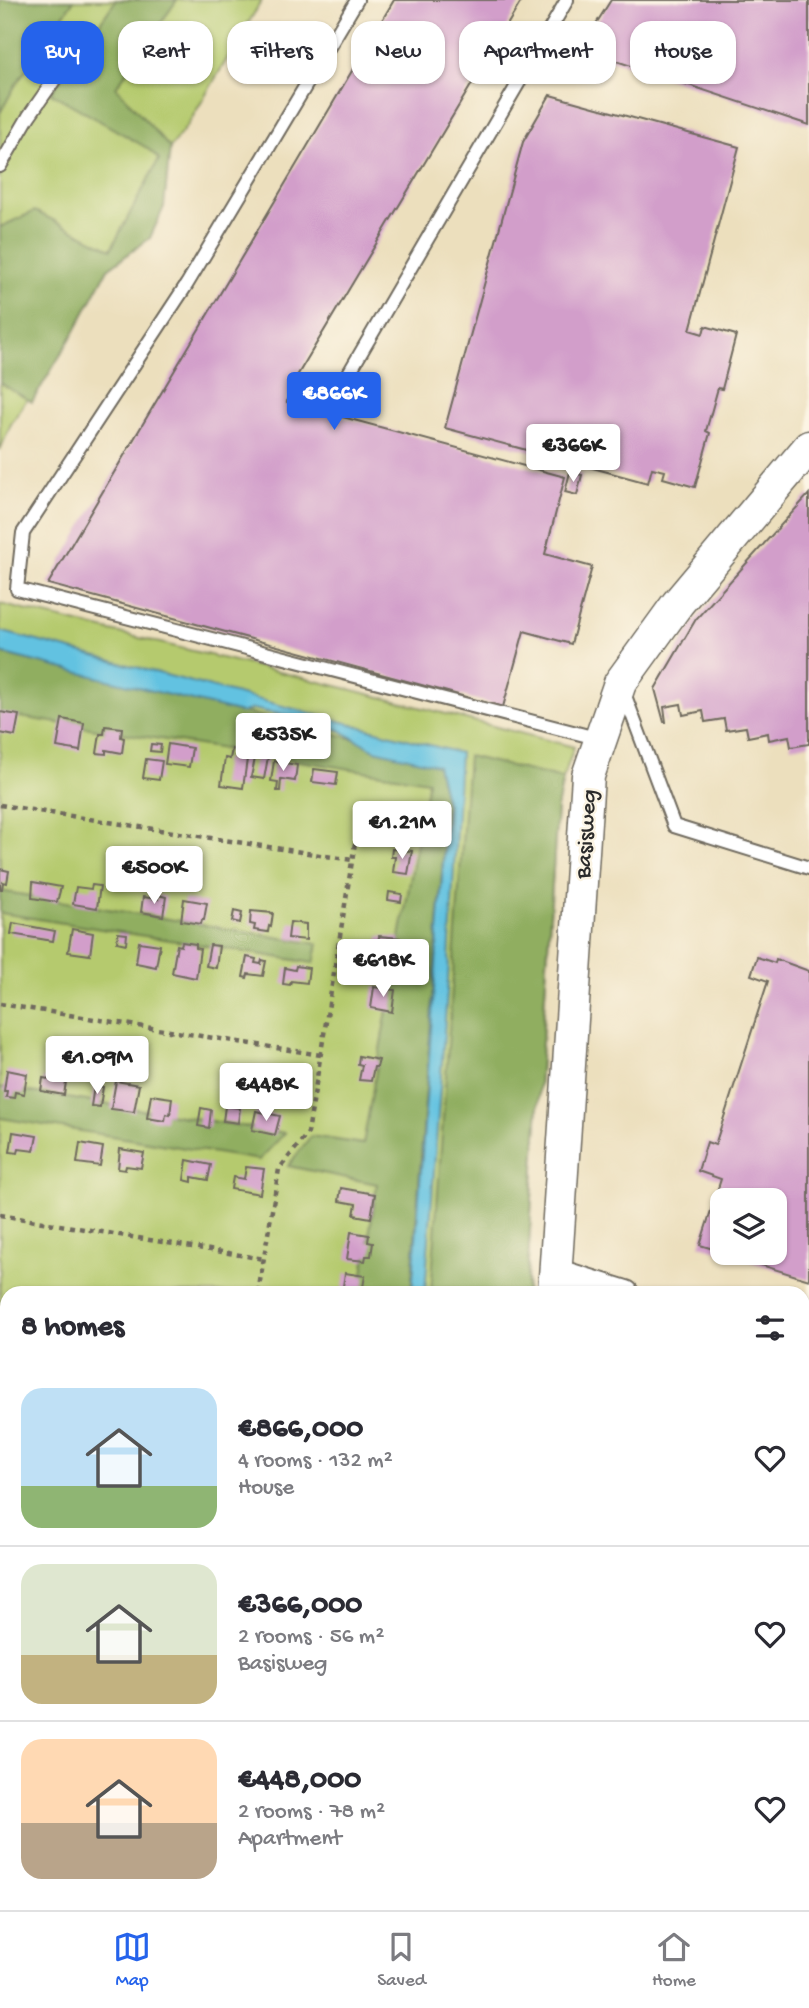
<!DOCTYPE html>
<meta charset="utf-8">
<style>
body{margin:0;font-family:"Gochi Hand",sans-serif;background:#f7f7f7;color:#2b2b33;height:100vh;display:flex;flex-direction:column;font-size:26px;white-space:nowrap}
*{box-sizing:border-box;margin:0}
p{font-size:23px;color:#7c7c81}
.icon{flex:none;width:38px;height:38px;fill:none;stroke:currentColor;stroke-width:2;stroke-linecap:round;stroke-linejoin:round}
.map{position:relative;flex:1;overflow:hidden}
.drawer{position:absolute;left:0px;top:1286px;width:810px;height:625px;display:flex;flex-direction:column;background:#fff;border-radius:21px 21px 0 0;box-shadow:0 2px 5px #0004}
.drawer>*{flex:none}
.banner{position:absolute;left:21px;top:21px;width:768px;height:63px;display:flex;gap:14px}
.buttons{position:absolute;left:710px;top:1188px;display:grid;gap:14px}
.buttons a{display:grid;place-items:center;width:77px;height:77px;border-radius:14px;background:#fff;box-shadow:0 2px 5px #0004;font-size:35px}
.price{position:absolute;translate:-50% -60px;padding:0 16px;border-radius:7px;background:#fff;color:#222;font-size:23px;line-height:46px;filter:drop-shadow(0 2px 4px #0008)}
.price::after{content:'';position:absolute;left:50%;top:42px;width:21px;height:16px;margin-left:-10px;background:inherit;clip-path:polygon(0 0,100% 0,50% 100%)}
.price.current{background:#2563eb;color:#fff}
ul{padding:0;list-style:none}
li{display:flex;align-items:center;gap:21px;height:175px;padding:0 21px}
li+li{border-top:2px solid #e1e1e2}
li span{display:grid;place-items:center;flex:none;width:196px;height:140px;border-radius:21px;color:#555}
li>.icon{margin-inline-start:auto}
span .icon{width:84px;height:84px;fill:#fffc;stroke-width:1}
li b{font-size:30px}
h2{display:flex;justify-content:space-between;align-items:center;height:84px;padding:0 21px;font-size:30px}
.tag{padding:0 24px;border-radius:21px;background:#fff;box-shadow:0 2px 5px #0004;font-size:24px;line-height:63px}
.tag.current{background:#2563eb;color:#fff}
.tab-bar{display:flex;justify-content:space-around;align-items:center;height:98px;border-top:2px solid #e1e1e2;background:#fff;font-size:19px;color:#7c7c81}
.tab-bar a{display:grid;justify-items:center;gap:4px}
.tab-bar .current{color:#2563eb}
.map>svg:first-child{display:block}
.green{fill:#b5ca6e;stroke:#707a4c;stroke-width:2}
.forest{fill:#90ae61;stroke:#5e6c46;stroke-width:2}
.water{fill:#62c2e1;stroke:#467686;stroke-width:2}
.building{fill:#d29eca}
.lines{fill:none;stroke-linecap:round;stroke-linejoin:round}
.service-casing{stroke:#6f6a5e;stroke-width:16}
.minor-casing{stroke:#6f6a5e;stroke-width:28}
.tertiary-casing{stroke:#6f6a5e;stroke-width:35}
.path{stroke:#6f6a5e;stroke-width:4.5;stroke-dasharray:5 5;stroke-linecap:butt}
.service{stroke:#fff;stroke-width:12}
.minor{stroke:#fff;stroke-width:24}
.tertiary{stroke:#fff;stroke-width:32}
.labels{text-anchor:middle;stroke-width:5;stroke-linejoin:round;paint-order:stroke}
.street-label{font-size:23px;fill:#2b2b2b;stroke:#fcf5e5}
</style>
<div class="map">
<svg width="809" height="1910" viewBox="0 0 809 1910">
<rect width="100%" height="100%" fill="#fcf5e5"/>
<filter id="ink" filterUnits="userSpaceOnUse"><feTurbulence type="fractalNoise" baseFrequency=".0143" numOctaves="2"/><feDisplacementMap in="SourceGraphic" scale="14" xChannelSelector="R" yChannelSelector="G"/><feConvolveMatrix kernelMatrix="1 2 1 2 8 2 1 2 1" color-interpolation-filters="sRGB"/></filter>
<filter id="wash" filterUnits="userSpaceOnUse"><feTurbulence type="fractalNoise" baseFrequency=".00686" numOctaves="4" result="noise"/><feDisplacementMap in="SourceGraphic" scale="28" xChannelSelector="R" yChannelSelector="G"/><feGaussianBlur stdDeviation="1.57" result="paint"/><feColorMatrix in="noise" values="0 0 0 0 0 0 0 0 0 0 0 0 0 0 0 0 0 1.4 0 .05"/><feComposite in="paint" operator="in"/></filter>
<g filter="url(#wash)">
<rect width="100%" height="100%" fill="#ecdfbd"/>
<g class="green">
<path d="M0,0H262L189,123L170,148L163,141L144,211L49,340L27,399L11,424L0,450Z"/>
<path d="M0,604L353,690L574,747L563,779L557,807L526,1293H7V1904H483L482,1910H0Z"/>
</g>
<g class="forest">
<path d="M0,0H74L15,86L0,113Z"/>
<path d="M116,0H177L116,87L170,148L164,207L150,238L108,269L75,331L32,402L0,383V227L35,211L111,249L159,159L147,148L51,93Z"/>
<path d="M0,653L450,762L411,1293H360L377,1184L288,1166L311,1136L363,1144L428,781L0,714Z"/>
<path d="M468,756L563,779L557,807L526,1293H431Z"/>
<path d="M0,891L318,944L314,963L0,913Z"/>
<path d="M0,1087L285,1133L259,1160L0,1118Z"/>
<path d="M264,1904H366V1910H263Z"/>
<path d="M388,1904H483L482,1910H388Z"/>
</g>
<path class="water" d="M0,631L460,753L448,980L425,1293H412L447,808L437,765L375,750L339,730L299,719L253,709L241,713L0,653Z"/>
<g id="blocks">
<g class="building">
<path d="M394,0H522L291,386L287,402L565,477L545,554L592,567L571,644L524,631L503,707L48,584Z"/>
<path d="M611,0H809V125L580,49Z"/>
<path d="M550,95L739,147L690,330L703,334L705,326L736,335L722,389L718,388L706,431L710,433L695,487L663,478L665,471L652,468L648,483L445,428L523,142Z"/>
<path d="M570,472L582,475L577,495L565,492Z"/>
<path d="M809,494V744L791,747L789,736L769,740L768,733L748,737L746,727L726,730L724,719L705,722L703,711L683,715L681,704L664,707L666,722H664L655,689L696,619Z"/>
<path d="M0,712L19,715L15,736L0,733Z"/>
<path d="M62,719L84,723L80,751L57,747Z"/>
<path d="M105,726L122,728L121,737L124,738L122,753L106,750V754L97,753L100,734H104Z"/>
<path d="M151,744L161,745L160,752L150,751Z"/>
<path d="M168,744L192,748L189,767L165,764Z"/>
<path d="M232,749L248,752L243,788L221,785L225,758L230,759Z"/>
<path d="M256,754L268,757L264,779L251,777Z"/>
<path d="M146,759L162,761L159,780L143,778Z"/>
<path d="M274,761L297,765L295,781L281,779L280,791H277L278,782L271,781Z"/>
<path d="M314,769L338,772L336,785L312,782Z"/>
<path d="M403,808L418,810L414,834L395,831L396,823H400Z"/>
<path d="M392,849L412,851L408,874L393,872L395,857H391Z"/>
<path d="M0,869L9,871L7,883L3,882L2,889H0Z"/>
<path d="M33,882L61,887L57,902L32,898Z"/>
<path d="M92,885L100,886L97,908L73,904L76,887L91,889Z"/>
<path d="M389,892L402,894L401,902L388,900Z"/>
<path d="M158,895L166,897L163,916L141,912L143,897L158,899Z"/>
<path d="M184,899L207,903L204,920H202L201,924L181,921Z"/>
<path d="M234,911L242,913L240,923L232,921Z"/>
<path d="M251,911L273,913L271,927L269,926L268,932L254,930L255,925L250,924Z"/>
<path d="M290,922L306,924V940L288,938Z"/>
<path d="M13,923L55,931L53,941L11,934Z"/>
<path d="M72,929L93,933L90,955L68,952Z"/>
<path d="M118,933L127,934L126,944L117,942Z"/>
<path d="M379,936L400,938L397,961L381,959L383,944H378Z"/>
<path d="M139,942L160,945L156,967L136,963Z"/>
<path d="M182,942L196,944V948L200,949L196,978L172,973L177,945L181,946Z"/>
<path d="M210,945L219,946L216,968L206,966Z"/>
<path d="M247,957L256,959L255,963L261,964L262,960L266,961L263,976L248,974L247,978L243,977Z"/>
<path d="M757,957L775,963L776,959L809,971V1280L726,1254L775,1253V1200H723V1252L700,1245L721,1179L698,1171L707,1142L715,1145L768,981L751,975Z"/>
<path d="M296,966L309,968L307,983L291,981L290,985L283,984L285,968L295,970Z"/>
<path d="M374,987L395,990L392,1012L371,1008Z"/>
<path d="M359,1056L379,1060L377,1067H374L371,1081L359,1080L362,1065L358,1064Z"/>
<path d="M7,1070L27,1074L24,1094L15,1092L14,1098L6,1097L7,1091H4Z"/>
<path d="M43,1078L66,1082L64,1095L41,1091Z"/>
<path d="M116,1081L139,1085L134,1112L111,1109Z"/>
<path d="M94,1086L103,1087L100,1107L91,1106Z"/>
<path d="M151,1095L172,1098L170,1115L166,1114L165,1121L147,1118Z"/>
<path d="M225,1106L240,1108L238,1123L223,1121Z"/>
<path d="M201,1108L211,1110L209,1128L198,1126Z"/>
<path d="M256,1111L280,1116L275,1135L252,1130Z"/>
<path d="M13,1132L37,1136L34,1151L19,1149L18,1153L10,1152Z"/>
<path d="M80,1143L103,1147L100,1166L77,1163Z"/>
<path d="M120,1149L144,1153L141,1168L126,1166L125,1170L118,1169Z"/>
<path d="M187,1160L211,1165L208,1180L192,1177V1182L184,1180Z"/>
<path d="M246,1167L264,1169L260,1194L231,1189L233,1177L244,1179Z"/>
<path d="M341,1188L375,1194L371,1218L354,1215L356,1204L339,1201Z"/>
<path d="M351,1232L369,1235L368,1242L373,1243L371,1256H366L365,1261L347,1259Z"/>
<path d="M345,1273L365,1276L362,1293H342Z"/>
<path d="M803,1463L809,1465V1910H578L580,1904H803Z"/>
<path d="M2,1544L7,1545V1562L0,1560Z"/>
<path d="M23,1904H48L47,1910H22Z"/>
</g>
</g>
</g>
<g filter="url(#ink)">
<use href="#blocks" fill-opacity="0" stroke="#6f6a5e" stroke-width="2"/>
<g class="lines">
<defs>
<g id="service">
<path d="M357,0L187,284L23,533L17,589L600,739"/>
<path d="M0,166L29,116L71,56"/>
<path d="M342,385L567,0"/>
<path d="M624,693L674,826L809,868"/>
</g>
<g id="minor">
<path d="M555,1271L626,1293"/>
<path d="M803,1349L809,1351"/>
</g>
<g id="tertiary">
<path d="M554,1293L588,776L620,683L678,603L809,447"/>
<path d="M516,1910L518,1904"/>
</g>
</defs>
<use href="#service" class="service-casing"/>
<use href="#minor" class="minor-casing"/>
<use href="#tertiary" class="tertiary-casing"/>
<g class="path">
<path d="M0,805L352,860"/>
<path d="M0,1004L321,1055"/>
<path d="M0,1215L264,1259"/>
<path d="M258,1293L279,1169L308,1133L361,806"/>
<path d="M0,1417L7,1418"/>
<path d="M0,1629L7,1630"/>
<path d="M0,1831L7,1832"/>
</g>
<use href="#service" class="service"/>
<use href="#minor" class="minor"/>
<use href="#tertiary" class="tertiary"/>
</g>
</g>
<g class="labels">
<g class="street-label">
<text transform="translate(584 834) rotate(-86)" y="8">Basisweg</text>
</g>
</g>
</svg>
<div class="buttons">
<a><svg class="icon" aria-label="layers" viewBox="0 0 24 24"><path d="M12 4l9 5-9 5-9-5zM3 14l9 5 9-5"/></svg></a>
</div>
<b class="price current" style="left:334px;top:432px">€866K</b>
<b class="price" style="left:573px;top:484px">€366K</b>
<b class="price" style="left:283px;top:773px">€535K</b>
<b class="price" style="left:402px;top:861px">€1.21M</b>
<b class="price" style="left:154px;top:906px">€500K</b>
<b class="price" style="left:383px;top:999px">€618K</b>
<b class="price" style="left:97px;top:1096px">€1.09M</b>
<b class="price" style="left:266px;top:1123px">€448K</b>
<div class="banner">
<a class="tag current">Buy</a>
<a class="tag">Rent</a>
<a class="tag">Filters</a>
<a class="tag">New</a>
<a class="tag">Apartment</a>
<a class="tag">House</a>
</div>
<section class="drawer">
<h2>8 homes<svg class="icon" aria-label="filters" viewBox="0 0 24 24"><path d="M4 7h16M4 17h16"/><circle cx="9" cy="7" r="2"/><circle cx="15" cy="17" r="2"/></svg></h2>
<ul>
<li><span style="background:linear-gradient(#bfe0f5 70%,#8fb573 0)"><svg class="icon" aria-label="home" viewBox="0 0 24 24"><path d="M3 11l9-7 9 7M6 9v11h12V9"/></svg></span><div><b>€866,000</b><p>4 rooms · 132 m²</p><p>House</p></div><svg class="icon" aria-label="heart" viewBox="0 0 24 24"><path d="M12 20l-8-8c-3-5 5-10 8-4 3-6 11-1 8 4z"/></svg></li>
<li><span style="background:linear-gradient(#dfe7d0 65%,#c2b280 0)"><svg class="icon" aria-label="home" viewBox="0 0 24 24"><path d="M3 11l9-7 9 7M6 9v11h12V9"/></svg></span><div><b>€366,000</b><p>2 rooms · 56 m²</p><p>Basisweg</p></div><svg class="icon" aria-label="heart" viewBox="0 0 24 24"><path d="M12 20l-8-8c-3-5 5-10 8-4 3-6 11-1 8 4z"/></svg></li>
<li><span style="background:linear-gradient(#ffd9b3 60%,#b9a48a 0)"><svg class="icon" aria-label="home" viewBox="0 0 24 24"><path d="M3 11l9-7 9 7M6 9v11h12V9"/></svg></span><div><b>€448,000</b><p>2 rooms · 78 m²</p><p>Apartment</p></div><svg class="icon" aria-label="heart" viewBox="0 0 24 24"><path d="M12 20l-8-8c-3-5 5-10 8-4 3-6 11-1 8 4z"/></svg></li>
</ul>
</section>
</div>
<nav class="tab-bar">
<a class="current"><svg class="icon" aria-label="map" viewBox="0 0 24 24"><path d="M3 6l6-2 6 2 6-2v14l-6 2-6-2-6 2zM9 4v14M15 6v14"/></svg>Map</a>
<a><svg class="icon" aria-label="saved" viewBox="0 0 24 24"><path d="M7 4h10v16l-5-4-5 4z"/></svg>Saved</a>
<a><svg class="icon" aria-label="home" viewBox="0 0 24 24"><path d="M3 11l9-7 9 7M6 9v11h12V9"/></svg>Home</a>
</nav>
